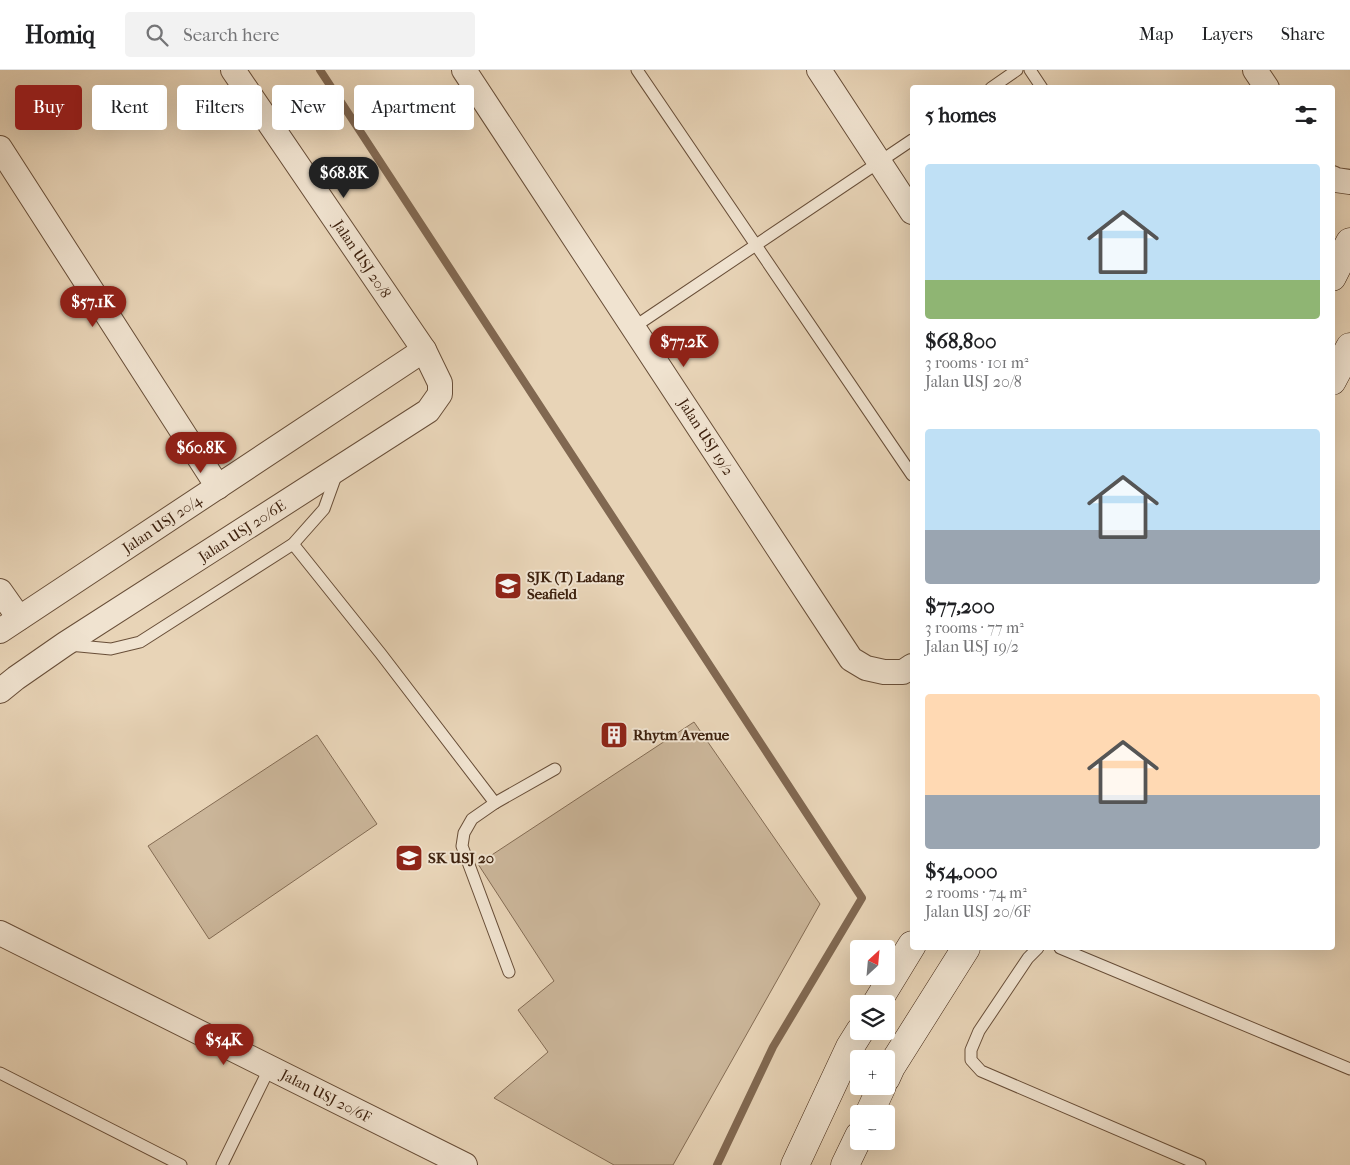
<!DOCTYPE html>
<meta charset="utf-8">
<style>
body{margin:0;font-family:"IM FELL French Canon",serif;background:#f2f2f2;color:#202124;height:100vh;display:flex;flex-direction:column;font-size:19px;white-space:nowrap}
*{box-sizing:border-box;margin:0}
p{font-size:16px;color:#757577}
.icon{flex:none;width:28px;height:28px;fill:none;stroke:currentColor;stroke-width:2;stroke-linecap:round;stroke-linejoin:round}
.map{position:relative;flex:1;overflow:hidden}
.panel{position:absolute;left:910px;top:15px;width:425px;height:865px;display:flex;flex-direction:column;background:#fff;border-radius:5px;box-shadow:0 5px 20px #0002}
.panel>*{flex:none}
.top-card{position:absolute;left:15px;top:15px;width:475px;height:45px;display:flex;gap:10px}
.needle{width:32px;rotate:26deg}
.controls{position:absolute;left:850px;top:870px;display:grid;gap:10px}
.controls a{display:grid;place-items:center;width:45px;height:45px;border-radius:5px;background:#fff;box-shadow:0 5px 20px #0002;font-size:25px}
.price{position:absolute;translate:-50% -42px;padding:0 11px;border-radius:18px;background:#8f2418;color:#fff;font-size:16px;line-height:32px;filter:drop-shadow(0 1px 2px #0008)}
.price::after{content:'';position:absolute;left:50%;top:30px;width:15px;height:11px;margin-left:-8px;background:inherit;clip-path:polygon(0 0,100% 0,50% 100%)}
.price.active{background:#222;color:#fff}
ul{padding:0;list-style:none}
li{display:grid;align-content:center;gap:10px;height:265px;padding:0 15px}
li span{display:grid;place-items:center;height:155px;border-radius:5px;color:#555}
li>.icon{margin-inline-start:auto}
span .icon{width:90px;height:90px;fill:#fffc;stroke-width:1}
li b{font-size:21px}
h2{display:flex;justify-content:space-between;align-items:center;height:60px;padding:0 15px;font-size:21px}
.tag{padding:0 18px;border-radius:5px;background:#fff;box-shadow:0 5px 20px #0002;font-size:18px;line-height:45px}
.tag.active{background:#8f2418;color:#fff}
header{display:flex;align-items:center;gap:30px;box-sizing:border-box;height:70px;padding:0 25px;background:#fff;border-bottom:1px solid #e0e0e0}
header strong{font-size:24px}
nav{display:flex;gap:28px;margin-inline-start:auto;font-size:18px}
.search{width:350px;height:45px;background:#f2f2f2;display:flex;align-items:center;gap:12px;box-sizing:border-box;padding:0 18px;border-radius:5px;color:#757577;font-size:19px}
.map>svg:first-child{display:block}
.green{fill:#cbb69a;stroke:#846c54}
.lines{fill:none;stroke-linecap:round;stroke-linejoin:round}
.stream{stroke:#816851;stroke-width:8}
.lane-casing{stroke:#684e38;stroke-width:13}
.street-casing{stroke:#684e38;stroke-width:26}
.secondary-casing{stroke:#3d210e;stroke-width:29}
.lane{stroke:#f0e3d0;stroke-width:11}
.street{stroke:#f0e3d0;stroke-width:24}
.secondary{stroke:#f0e3d0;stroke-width:28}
.labels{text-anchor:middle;stroke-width:4;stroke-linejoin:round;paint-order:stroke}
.street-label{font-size:15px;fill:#3d210e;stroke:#f0e3d0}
.poi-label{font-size:15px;font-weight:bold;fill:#3d210e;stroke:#f0e3d0;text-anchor:start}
</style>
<header>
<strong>Homiq</strong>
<div class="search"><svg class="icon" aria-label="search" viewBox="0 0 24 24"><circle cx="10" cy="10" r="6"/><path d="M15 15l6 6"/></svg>Search here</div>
<nav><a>Map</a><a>Layers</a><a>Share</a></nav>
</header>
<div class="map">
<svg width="1350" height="1095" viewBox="0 0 1350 1095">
<rect width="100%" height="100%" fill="#e8d4b7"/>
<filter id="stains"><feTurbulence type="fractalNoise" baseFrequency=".004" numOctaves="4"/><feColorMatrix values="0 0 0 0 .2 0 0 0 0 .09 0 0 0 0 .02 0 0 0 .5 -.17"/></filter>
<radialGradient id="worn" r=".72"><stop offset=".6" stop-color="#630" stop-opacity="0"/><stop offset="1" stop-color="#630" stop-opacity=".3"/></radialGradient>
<g class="green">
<path d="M694,652L820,834L673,1095H614L494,1028L548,982L518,940L554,911L478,794Z"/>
<path d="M317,665L377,754L209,869L148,776Z"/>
</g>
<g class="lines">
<path class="stream" d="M320,0L862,828L773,977L717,1095"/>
<defs>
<g id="lane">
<path d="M637,0L912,405"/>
<path d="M1030,0L1042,18"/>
<path d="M991,18L1017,0"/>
<path d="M634,257L912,70"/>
<path d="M293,474L381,584L495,733"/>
<path d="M69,575L111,579L140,572L293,474L324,439L337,403"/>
<path d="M1038,878L1028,888L979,961L971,980V990L981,1001L1200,1095"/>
<path d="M1060,878L1350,999"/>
<path d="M509,902L462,776L464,763L472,749L495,733L555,699"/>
<path d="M0,1003L181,1095"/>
<path d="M222,1095L270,997"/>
</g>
<g id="street">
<path d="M464,0L851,589L866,598L884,602H903L912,596"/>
<path d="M819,0L912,142"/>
<path d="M1255,0L1267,18"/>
<path d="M0,78L218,417"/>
<path d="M1332,108L1336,110L1350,112"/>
<path d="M0,521L19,548"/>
<path d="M0,561L424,280"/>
<path d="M0,621L16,608L65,574L428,341L440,324V313L424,280L233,0"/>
<path d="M0,863L465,1095"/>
</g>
<g id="secondary">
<path d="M1332,207L1350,172"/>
<path d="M1332,311L1350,277"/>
<path d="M876,934L912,875"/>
<path d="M886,1008L891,997L966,878"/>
<path d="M869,1044L882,1016"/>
<path d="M795,1095L850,977L860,961"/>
<path d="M845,1095L859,1066"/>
</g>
</defs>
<use href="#lane" class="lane-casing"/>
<use href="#street" class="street-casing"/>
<use href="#secondary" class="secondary-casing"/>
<use href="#lane" class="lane"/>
<use href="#street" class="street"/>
<use href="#secondary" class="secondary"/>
</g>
<defs>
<symbol id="school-square" viewBox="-11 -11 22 22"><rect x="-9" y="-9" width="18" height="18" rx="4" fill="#8f2418" stroke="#f0e3d0"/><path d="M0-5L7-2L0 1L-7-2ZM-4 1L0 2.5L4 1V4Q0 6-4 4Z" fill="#fff"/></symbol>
<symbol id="building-square" viewBox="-11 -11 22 22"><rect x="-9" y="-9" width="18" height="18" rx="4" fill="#8f2418" stroke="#f0e3d0"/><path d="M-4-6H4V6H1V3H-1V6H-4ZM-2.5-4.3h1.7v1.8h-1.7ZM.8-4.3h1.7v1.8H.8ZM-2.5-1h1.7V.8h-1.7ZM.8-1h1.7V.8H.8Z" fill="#fff"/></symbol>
</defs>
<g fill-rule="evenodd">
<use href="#school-square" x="492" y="500" width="32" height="32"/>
<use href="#building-square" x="598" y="649" width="32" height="32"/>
<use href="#school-square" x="393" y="772" width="32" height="32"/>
</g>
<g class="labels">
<g class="street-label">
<text transform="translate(362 189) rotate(56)" y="5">Jalan USJ 20/8</text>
<text transform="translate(706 367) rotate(57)" y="5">Jalan USJ 19/2</text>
<text transform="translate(162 454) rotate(-34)" y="5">Jalan USJ 20/4</text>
<text transform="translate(242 461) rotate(-33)" y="5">Jalan USJ 20/6E</text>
<text transform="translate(326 1026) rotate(27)" y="5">Jalan USJ 20/6F</text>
</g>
<g class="poi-label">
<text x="527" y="512">SJK (T) Ladang<tspan x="527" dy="17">Seafield</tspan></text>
<text x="633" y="670">Rhytm Avenue</text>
<text x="428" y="793">SK USJ 20</text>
</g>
</g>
<rect width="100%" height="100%" filter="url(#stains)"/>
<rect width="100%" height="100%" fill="url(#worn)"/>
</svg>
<div class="controls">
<a><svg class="needle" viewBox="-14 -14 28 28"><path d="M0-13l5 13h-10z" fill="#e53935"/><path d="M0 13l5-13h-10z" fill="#757577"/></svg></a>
<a><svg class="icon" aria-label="layers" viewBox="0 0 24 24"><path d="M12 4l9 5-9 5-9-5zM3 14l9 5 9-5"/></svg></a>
<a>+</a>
<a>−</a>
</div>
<b class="price active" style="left:344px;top:129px">$68.8K</b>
<b class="price" style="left:93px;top:258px">$57.1K</b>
<b class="price" style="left:684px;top:298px">$77.2K</b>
<b class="price" style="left:201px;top:404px">$60.8K</b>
<b class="price" style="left:224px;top:996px">$54K</b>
<div class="top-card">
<a class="tag active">Buy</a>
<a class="tag">Rent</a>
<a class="tag">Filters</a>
<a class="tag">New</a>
<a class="tag">Apartment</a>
</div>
<section class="panel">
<h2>5 homes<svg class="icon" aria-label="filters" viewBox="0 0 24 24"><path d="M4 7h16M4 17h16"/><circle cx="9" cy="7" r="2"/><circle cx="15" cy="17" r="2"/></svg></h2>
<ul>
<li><span style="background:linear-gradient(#bfe0f5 75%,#8fb573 0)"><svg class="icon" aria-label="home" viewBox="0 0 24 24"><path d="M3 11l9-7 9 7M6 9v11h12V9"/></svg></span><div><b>$68,800</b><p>3 rooms · 101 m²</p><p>Jalan USJ 20/8</p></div></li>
<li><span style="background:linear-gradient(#bfe0f5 65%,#9aa5b1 0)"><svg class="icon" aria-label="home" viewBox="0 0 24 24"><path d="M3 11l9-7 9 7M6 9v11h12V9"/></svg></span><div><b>$77,200</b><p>3 rooms · 77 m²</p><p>Jalan USJ 19/2</p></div></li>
<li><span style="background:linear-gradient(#ffd9b3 65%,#9aa5b1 0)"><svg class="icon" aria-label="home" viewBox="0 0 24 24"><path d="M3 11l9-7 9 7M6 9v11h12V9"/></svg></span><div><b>$54,000</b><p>2 rooms · 74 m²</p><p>Jalan USJ 20/6F</p></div></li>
</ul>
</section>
</div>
